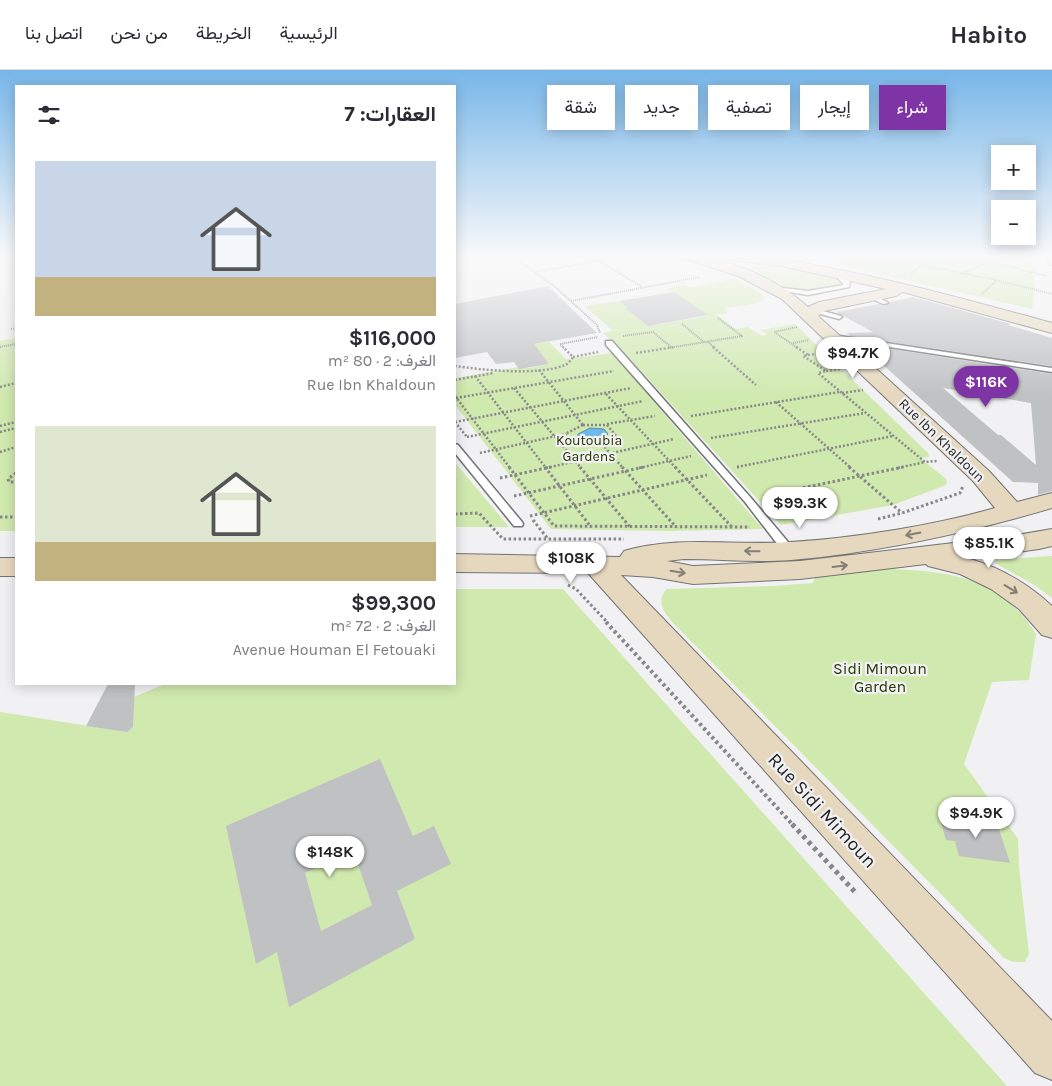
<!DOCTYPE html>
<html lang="ar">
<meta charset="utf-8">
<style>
body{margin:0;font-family:Karla,Vazirmatn,sans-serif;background:#f2f2f3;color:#2b2b33;direction:rtl;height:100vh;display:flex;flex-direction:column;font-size:19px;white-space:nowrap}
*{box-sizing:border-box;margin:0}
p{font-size:16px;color:#7c7c81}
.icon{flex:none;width:28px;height:28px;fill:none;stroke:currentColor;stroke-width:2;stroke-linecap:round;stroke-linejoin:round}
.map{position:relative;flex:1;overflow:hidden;direction:ltr}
.panel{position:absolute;left:15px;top:15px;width:441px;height:600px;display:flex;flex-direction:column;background:#fff;border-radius:0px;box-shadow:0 2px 12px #0003;direction:rtl}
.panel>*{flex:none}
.guide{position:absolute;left:471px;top:15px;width:475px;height:45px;direction:rtl;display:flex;gap:10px}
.fabs{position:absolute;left:991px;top:75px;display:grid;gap:10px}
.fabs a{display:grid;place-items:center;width:45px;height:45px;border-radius:0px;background:#fff;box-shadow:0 2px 12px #0003;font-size:25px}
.price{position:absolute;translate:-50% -42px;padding:0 11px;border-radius:18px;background:#fff;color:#222;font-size:16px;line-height:32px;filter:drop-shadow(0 1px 2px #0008)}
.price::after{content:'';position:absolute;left:50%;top:30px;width:15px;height:11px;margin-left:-8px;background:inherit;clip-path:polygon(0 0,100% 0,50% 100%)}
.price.on{background:#7f34a5;color:#fff}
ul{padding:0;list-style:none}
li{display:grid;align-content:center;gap:10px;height:265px;padding:0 20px}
li span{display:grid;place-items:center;height:155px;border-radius:0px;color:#555}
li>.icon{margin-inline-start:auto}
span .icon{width:90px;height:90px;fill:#fffc;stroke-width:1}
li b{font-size:21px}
h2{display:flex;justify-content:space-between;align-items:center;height:60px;padding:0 20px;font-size:21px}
.chip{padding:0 18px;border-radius:0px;background:#fff;box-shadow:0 2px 12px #0003;font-size:18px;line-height:45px}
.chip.on{background:#7f34a5;color:#fff}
header{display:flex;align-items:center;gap:30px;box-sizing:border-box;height:70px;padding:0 25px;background:#fff;border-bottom:1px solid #e1e1e2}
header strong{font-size:24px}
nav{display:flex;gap:28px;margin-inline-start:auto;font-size:18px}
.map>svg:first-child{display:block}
.green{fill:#d0e9ae}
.water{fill:#6eb8eb;stroke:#588cb0}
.building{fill:#c0c1c3;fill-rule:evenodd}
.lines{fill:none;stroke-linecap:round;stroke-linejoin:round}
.lane-casing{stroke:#727374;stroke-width:3}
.secondary-casing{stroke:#727374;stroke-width:2}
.path-far4{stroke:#878789;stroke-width:2;stroke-dasharray:1 1;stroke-linecap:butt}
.path-far3{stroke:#878789;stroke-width:2.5;stroke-dasharray:2 2;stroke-linecap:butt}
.path-far2{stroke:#878789;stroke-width:3;stroke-dasharray:2.5 2.5;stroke-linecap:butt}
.path-far1{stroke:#878789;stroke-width:4;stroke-dasharray:3 3;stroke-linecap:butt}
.path{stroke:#878789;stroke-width:5;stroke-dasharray:4 4;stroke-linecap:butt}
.lane{fill:#fff;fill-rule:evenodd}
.secondary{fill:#e6d8be;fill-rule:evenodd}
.oneway{stroke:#857e72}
.labels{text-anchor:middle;stroke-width:4.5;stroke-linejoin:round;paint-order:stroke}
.far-park-label{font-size:14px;fill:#263800;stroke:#f1f1f3}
.far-street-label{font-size:14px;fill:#242425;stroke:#f1f1f3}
.park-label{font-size:16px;fill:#263800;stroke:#f1f1f3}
.near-street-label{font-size:19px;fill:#242425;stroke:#f1f1f3}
</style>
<header>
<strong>Habito</strong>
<nav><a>الرئيسية</a><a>الخريطة</a><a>من نحن</a><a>اتصل بنا</a></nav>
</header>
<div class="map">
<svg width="1052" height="1016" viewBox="0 0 1052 1016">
<rect width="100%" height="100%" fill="#f1f1f3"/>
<g class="green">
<path d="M841,185H1031L1035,220L1032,239L817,190L819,188Z"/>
<path d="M773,196L835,208L845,215L806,222L791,220L747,199Z"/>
<path d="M734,208L762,224L765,229L754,234L724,238L728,243L717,245L736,259L748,257L762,266L767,264L760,260L795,254L928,383L929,387L920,388L945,408L947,412L946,415L893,435L781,455L613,270H610L603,263L613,261L585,236L629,229L651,245L655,255L707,246L667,218L686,215L690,218Z"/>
<path d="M16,268V461H0V271Z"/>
<path d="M549,272L566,289L612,283L763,459L669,461L551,459L455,335V308L518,297L529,298L549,294L533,274Z"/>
<path d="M455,393L458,396L509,457H455Z"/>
<path d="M1052,486V528L1036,516L995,493V490Z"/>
<path d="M889,499C951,501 1001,508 1036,564L1029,610L992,612L964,694L1018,769L1019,797L1029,884L1025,892H1013L1004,888L684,564C673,553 651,534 667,519L773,516L813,513L815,506Z"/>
<path d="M455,519H563L1007,1016H0V642L127,662L133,657L134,627L165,614H455Z"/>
</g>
<path class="water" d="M590,358L604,359L608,364L596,370L578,368V364Z"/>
<g class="building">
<path d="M548,216L597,263L534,274L549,294L519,299L514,292L496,294L487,282L455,288V234Z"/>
<path d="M674,222L708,245L648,256L625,238H628L619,231Z"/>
<path d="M913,227L1011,254L1008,255L1052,268V296L850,266L847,263L873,262L836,242L879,234L883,236L889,234V232Z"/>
<path d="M860,274L1052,304V421L1038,425V413L1013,412ZM943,318L1031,333L1036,395L1001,365H998Z"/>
<path d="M108,614H135L133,657L127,662L86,656Z"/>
<path d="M380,689L413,766L434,756L451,794L397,821L415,869L289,937L277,882L256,894L226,756ZM353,780L372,835L321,861L305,803Z"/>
<path d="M948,745L997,753L1010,793L959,786L955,771L946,770L941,752L951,754Z"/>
</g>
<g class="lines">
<defs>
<g id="lane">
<path d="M781,185H791L767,192L764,190Z"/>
<path d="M1046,185H1052V195L1049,193Z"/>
<path d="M837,202L850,212L849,217L808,225L772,219L775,217L808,221L844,215L834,204Z"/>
<path d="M871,224L887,232L888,233L883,234L869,227V225Z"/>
<path d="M808,237L841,246L842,247L839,249L806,240V238Z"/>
<path d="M833,265L1052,298V302L831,268V266Z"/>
<path d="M606,271H612L751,428L793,478L794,481L793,484H785L745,432L606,275Z"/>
<path d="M455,374L458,375L522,452L523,454L522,456H514L455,383Z"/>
</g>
<g id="secondary">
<path d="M680,185C723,184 777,209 808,237L819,232L886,219L786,197L723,189L716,185C760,184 801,192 845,201C914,215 983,234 1052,253V263L903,222L896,226L824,241L818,246L989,401L1017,432L1052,423V438C967,463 879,482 791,490C756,493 719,489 684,489L667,491L693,496L800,491L1005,467L1052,459V476L1039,479L970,489C1002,498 1028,514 1052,536V568L1042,565L1019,539L991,519L960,504L928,496L926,494L800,509L693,514L653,507L621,505L1052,951V1010L1035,1003L588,503L455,502V484L620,487L624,481C678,465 734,476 790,472C855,468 932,456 995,438L973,411L782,229L738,206L682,188Z"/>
<rect x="0" y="488" width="16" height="18"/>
</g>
</defs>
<use href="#lane" class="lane-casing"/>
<use href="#secondary" class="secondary-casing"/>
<g class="path-far4">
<path d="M511,185L554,216L597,255L600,263"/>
<path d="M589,185L642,217"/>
<path d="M882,185L901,191L996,210L1052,224"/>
<path d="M963,185L1047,206"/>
<path d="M455,190L488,185"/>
<path d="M851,190L882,186"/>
<path d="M534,202L634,185"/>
<path d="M910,204L924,193L965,186"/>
<path d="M961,204L987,193"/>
<path d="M982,224L996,211"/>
<path d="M571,231L700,207"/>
<path d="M682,254L704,272"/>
<path d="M797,257L774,262L798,278"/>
<path d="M11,259L16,258"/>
<path d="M623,266L653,262L671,277"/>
<path d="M708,272L715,278"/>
<path d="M793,273L809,270"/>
<path d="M0,277L16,274"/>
<path d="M564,278L560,274L598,267"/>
<path d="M668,278L742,266L718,248"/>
</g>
<g class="path-far3">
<path d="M713,277L756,315"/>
<path d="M796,277L808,285L803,286L826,301L818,303L925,392L937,391"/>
<path d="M636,283L675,277"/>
<path d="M808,285L822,283"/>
<path d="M573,287L598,282"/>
<path d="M455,296C482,300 539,306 565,295C568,294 571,290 573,287L563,277"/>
<path d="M539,300L583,355"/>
<path d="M826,301L840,299"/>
<path d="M475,306L546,398"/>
<path d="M455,310L494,303"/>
<path d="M0,317L16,313"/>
<path d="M514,318L581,398"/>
<path d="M842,323L863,320"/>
<path d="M606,324L676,398"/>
<path d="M455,326L510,398"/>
<path d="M456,328L614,301"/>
<path d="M776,332L851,398"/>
<path d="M691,346L839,322"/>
<path d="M455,352L631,318"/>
<path d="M455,352L467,367"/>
<path d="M607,354L655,346"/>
<path d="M583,355H607L617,367L602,374L575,375L565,364Z"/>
<path d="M0,356L16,352"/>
<path d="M0,362L16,358"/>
<path d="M467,367L643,331"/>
<path d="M711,368L865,343"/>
<path d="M602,374L623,398"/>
<path d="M0,382L16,377"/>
<path d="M480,383L565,364"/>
<path d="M737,397L893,366"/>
<path d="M546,398L674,369"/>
<path d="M639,398L691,386"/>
<path d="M898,398L925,392"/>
</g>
<g class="path-far2">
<path d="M509,397L554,456L750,457"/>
<path d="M545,397L591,457"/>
<path d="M580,397L630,457"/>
<path d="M622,397L676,457"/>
<path d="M675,397L732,457"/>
<path d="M737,397H739"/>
<path d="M849,397L902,443"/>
<path d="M16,403L8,409L9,412H16"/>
<path d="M500,408L551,397"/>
<path d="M514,426L644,397"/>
<path d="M764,426L903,397"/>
<path d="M455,444L479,443L503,469H624"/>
<path d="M530,446L707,405"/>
<path d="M0,447H16"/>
<path d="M878,449L902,443L960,423L963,416"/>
<path d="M533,450L548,469"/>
<path d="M568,515L576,519L608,553"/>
</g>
<path class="path-far1" d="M606,552L793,755"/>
<path class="path" d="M792,754L855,822"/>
<use href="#lane" class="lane"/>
<use href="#secondary" class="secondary"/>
</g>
<defs><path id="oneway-shaft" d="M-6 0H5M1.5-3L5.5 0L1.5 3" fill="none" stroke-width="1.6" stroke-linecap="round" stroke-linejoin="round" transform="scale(1.25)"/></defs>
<g class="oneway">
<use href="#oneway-shaft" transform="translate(913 464) rotate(169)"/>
<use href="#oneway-shaft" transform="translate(752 481) rotate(-179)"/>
<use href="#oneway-shaft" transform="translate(840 496) rotate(-7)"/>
<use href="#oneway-shaft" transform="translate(678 502) rotate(9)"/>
<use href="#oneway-shaft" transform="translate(1011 519) rotate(31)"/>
</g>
<linearGradient id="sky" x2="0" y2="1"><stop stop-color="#77b6e9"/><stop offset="0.57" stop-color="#f9f9fa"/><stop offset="1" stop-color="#f9f9fa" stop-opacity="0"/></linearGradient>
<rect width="1052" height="327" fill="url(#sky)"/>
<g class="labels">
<g class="far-park-label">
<text x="589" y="375">Koutoubia<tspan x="589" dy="16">Gardens</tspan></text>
</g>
<g class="far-street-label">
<text transform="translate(942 370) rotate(44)" y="5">Rue Ibn Khaldoun</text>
</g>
<g class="park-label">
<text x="880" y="604">Sidi Mimoun<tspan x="880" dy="18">Garden</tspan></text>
</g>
<g class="near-street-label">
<text transform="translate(823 740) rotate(47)" y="7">Rue Sidi Mimoun</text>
</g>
</g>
</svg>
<div class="fabs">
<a>+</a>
<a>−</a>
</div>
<b class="price" style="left:853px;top:309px">$94.7K</b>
<b class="price on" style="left:986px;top:338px">$116K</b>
<b class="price" style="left:800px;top:459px">$99.3K</b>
<b class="price" style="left:989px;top:499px">$85.1K</b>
<b class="price" style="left:571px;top:514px">$108K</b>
<b class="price" style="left:976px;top:769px">$94.9K</b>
<b class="price" style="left:330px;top:808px">$148K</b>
<div class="guide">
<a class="chip on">شراء</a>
<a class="chip">إيجار</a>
<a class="chip">تصفية</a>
<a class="chip">جديد</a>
<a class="chip">شقة</a>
</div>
<section class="panel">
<h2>العقارات: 7<svg class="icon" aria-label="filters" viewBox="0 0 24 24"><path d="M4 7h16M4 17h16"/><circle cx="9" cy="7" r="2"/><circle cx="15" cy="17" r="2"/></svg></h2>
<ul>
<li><span style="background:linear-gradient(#c9d6e8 75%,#c2b280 0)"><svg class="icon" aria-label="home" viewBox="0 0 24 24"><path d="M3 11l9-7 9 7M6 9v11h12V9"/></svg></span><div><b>$116,000</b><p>الغرف: 2 · 80 m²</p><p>Rue Ibn Khaldoun</p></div></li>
<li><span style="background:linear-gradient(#dfe7d0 75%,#c2b280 0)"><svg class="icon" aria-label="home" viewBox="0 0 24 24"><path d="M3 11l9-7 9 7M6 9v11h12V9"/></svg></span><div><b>$99,300</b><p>الغرف: 2 · 72 m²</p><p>Avenue Houman El Fetouaki</p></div></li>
</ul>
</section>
</div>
